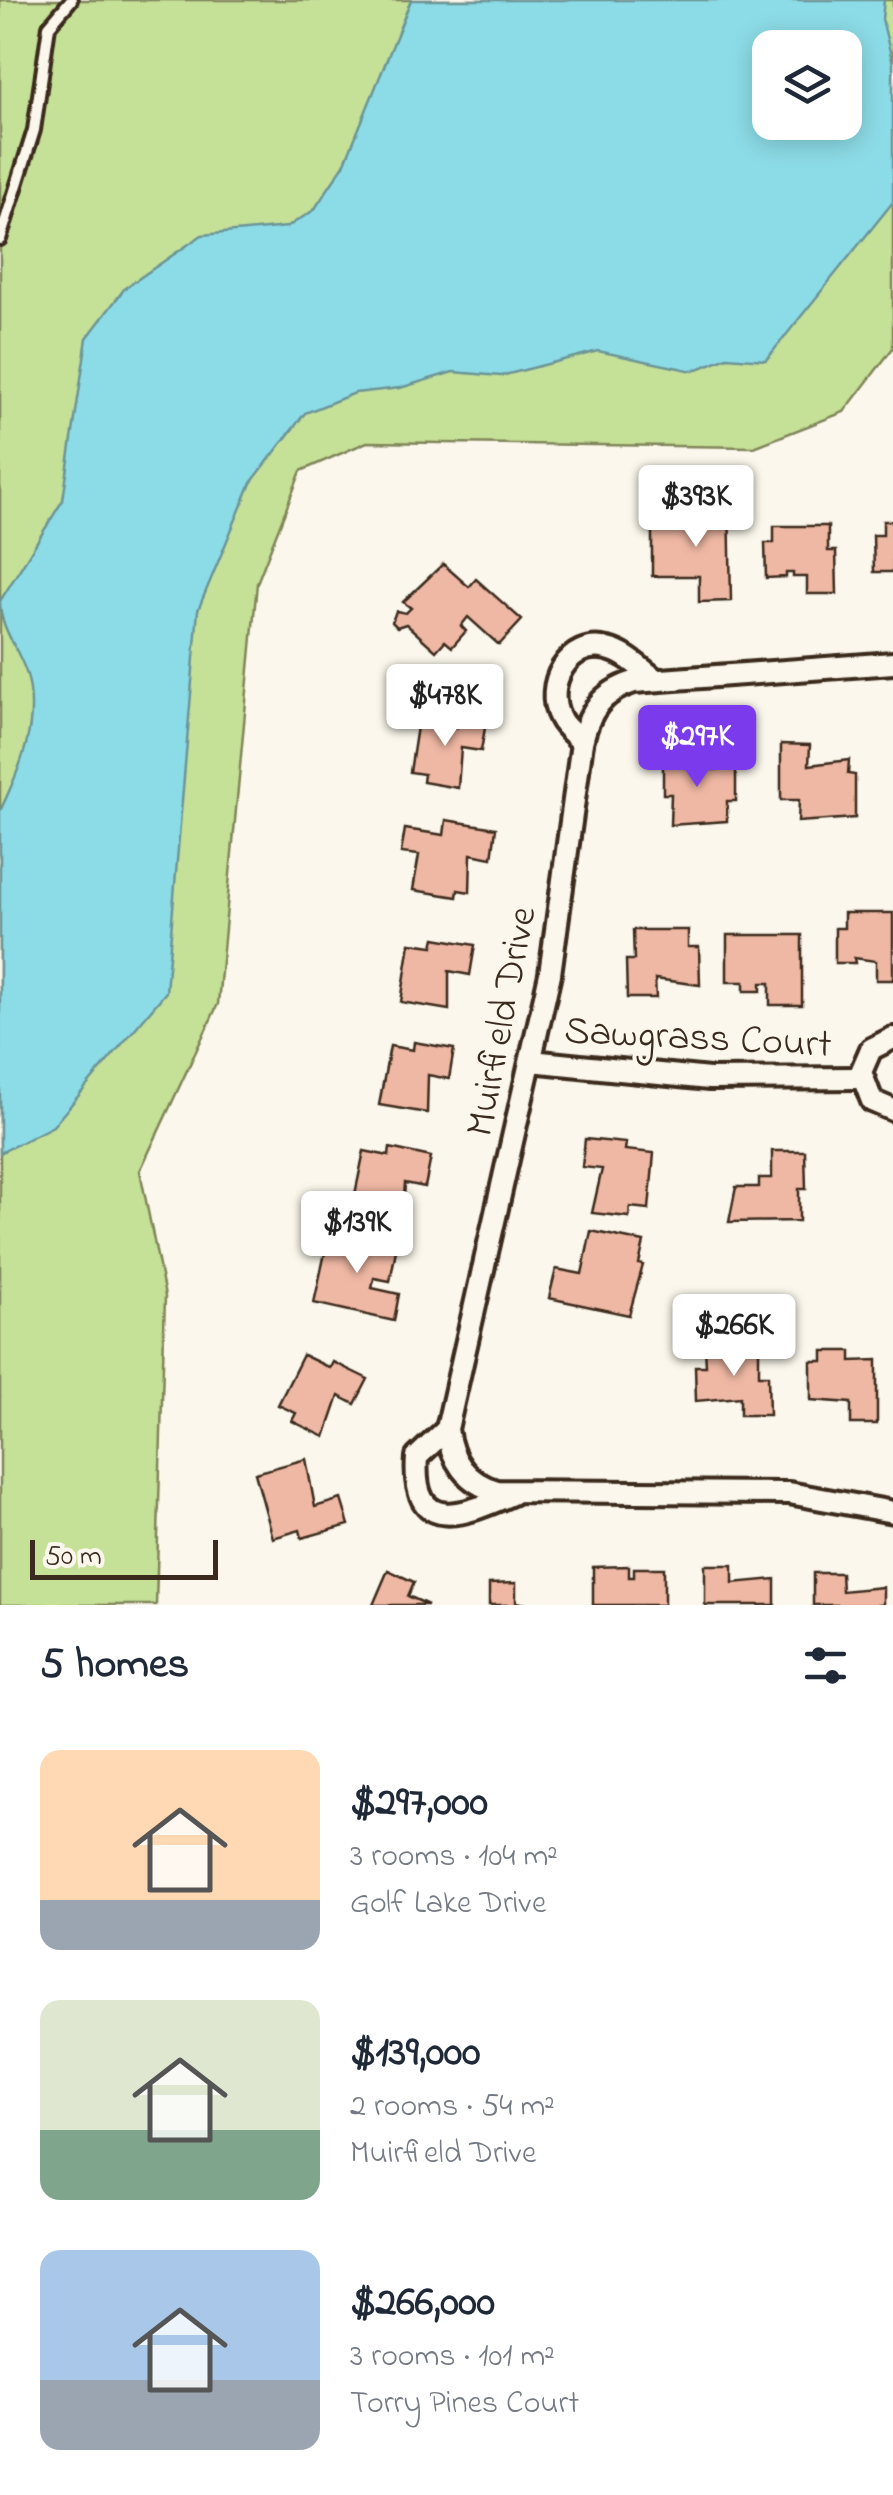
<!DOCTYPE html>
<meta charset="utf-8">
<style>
body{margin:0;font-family:"Indie Flower",sans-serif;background:#f6f6f7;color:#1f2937;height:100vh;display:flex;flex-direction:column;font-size:38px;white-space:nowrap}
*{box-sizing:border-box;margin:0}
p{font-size:32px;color:#747a83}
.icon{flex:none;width:55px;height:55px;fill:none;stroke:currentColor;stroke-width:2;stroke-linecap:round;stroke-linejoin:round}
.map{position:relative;height:1605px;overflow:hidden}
.side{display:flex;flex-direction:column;background:#fff;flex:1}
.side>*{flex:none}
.buttons{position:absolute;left:752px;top:30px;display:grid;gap:20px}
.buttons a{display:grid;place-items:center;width:110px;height:110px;border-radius:20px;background:#fff;box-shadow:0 5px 25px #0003;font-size:50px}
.scale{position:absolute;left:30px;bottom:25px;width:188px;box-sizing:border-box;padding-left:10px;border:5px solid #3b2a1e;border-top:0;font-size:28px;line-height:35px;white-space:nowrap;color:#3b2a1e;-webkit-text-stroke:8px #fbf7ec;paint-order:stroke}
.price{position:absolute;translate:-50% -85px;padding:0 22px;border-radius:10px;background:#fff;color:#222;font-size:32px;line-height:65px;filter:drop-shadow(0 2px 5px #0008)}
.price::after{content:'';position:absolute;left:50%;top:60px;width:30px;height:22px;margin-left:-15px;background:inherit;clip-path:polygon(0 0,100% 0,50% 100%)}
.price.selected{background:#7c3aed;color:#fff}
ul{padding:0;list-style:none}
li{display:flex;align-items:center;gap:30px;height:250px;padding:0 40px}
li span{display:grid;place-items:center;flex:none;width:280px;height:200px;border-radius:20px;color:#555}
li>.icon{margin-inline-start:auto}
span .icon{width:120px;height:120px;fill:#fffc;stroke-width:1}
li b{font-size:42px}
h2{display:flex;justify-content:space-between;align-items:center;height:120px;padding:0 40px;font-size:42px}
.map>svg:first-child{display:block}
.green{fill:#c5e097;stroke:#80855a;stroke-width:2.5;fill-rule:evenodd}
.water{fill:#8cdce7;stroke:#6c9597;stroke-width:2.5;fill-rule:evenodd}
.building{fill:#efb8a4;stroke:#3b2a1e;stroke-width:2.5}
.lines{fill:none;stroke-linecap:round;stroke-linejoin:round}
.service-casing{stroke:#3b2a1e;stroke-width:18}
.minor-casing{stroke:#3b2a1e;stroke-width:28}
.service{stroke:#fbf7ec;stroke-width:10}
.minor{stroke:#fbf7ec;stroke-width:20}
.labels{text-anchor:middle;stroke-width:8;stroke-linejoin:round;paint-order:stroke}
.street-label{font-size:40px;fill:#3b2a1e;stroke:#fbf7ec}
</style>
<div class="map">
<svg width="893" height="1605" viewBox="0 0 893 1605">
<rect width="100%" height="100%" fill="#fbf7ec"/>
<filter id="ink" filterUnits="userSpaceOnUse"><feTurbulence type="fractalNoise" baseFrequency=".01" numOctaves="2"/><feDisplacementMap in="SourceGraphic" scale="20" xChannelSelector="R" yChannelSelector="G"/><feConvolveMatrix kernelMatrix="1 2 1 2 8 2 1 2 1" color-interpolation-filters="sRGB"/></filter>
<g filter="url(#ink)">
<path class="green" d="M0,0H893V348L844,412L754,447L367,442L301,471L257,583L218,1004L140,1171L165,1296L156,1605H0ZM770,48H845V122H770Z"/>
<path class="water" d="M411,0H884L882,19L893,64V202L766,360L727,357L693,371L598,351L501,376L453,372L400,388L355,393L305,413L251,483L198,610L166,992L53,1126L0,1153V811C20,769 40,723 27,675C19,649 0,629 0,601L63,500L87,338L125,288L202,235L287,227L314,210L344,165ZM770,48H845V122H770Z"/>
<g class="building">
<path d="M729,501L731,601L699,602V576H652V520L700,515L699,502Z"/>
<path d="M883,521H893V572H874L873,535H883Z"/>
<path d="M774,526H828V551H836L837,594H807V577H793V573H786V577L766,578L765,543H774Z"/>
<path d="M443,564L469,587L476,579L522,620L499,645L468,617L461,626L466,631L452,647L445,641L436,651L406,624L397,627L392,622L396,611L406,613L411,608L403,602Z"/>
<path d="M458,717L486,722L481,751L461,748L458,788L423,782L424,774L410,772L418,720L457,727Z"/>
<path d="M781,744L810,745L809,765L849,760L848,774L855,775V818L798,822L799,800H781Z"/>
<path d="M663,753H693V771L736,768V801H727V821L670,825L671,794H663Z"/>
<path d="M446,820L496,828L492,858L471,854L470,892L458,890L457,897L413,890L419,855L401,853L405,829L444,835Z"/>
<path d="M844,913H893V980H876V961L854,958L855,963H835V928H844Z"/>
<path d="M633,930H688V947H699L700,985L655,979L656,998H627L626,960H634Z"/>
<path d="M727,935H802V1005H770V983H761V991H744V982H727Z"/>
<path d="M435,938L475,945L470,975L449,971V1010L401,1002L410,943L433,946Z"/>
<path d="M414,1042L454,1049L449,1079L428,1075L427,1113L379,1105L390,1046L413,1050Z"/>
<path d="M585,1139L626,1143L625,1150L654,1153L649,1209L630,1207L629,1217L592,1213L602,1169L582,1167Z"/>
<path d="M390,1148L431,1157L425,1187L405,1183L402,1225L369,1218L371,1208L353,1204L364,1151L389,1156Z"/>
<path d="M772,1151H805L806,1189H799V1221L729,1222L736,1187H759V1178H772Z"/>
<path d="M330,1230L397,1245L390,1281L374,1278L372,1288L399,1294L394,1321L314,1303Z"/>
<path d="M591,1231L644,1242L639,1264L643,1265L629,1315L549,1298L556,1269L582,1274Z"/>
<path d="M705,1347H759V1375H768L769,1415H740V1397L696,1401L695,1366H706Z"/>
<path d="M823,1351H851V1361L877,1360V1424H851V1403L811,1400V1361H823Z"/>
<path d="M303,1355L330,1368L333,1362L368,1379L355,1404L339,1396L325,1437L292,1421L296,1413L278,1405Z"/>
<path d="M306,1459L315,1507L341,1499L349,1525L302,1538L300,1530L273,1538L255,1473Z"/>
<path d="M705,1565H733V1583L775,1579V1605H705Z"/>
<path d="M629,1566V1577H634V1568H664V1605H593V1567Z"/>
<path d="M388,1570L414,1582L408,1596L428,1605H373Z"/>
<path d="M813,1573H841L842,1591L883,1587V1605H813Z"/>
<path d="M516,1583V1602L531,1605H489V1584Z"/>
</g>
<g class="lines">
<defs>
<path id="service" d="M0,239L34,130L49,26L71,0"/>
<g id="minor">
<path d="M893,663L634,682C602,692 589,711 582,742L550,974L447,1429C451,1460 466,1483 497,1491L789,1493L893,1512"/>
<path d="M582,742C575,735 564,727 560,718C543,686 568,639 607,649C626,653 640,668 655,679"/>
<path d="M893,1038L871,1049L861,1072L872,1101L893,1110"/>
<path d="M531,1061L709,1079L861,1078"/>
<path d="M447,1429L417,1457C411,1536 463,1516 512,1494"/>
</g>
</defs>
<use href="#service" class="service-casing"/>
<use href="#minor" class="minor-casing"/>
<use href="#service" class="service"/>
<use href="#minor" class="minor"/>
</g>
</g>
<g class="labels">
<g class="street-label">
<text transform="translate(499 1021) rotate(-79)" y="14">Muirfield Drive</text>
<text transform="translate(698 1035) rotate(3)" y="14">Sawgrass Court</text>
</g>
</g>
</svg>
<div class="buttons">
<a><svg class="icon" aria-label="layers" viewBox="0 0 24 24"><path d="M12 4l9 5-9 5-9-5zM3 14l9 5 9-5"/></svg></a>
</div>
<div class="scale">50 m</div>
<b class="price" style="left:696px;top:550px">$393K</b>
<b class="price" style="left:445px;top:749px">$478K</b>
<b class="price selected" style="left:697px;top:790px">$297K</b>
<b class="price" style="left:357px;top:1276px">$139K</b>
<b class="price" style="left:734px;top:1379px">$266K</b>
</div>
<section class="side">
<h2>5 homes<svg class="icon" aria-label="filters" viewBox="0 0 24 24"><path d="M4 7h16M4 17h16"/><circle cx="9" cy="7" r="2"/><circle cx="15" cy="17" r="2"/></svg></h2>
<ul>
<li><span style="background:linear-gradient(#ffd9b3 75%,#9aa5b1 0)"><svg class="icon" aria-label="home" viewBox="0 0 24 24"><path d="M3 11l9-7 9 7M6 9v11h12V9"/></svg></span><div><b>$297,000</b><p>3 rooms · 104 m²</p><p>Golf Lake Drive</p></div></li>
<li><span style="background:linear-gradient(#dfe7d0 65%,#7fa58c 0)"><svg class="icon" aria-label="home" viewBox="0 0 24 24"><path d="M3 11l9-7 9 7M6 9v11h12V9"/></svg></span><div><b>$139,000</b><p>2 rooms · 54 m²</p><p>Muirfield Drive</p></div></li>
<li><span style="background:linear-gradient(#a9c7e8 65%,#9aa5b1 0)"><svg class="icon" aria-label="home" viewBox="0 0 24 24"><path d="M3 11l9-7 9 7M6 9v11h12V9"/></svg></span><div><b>$266,000</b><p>3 rooms · 101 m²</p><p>Torry Pines Court</p></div></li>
</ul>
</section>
